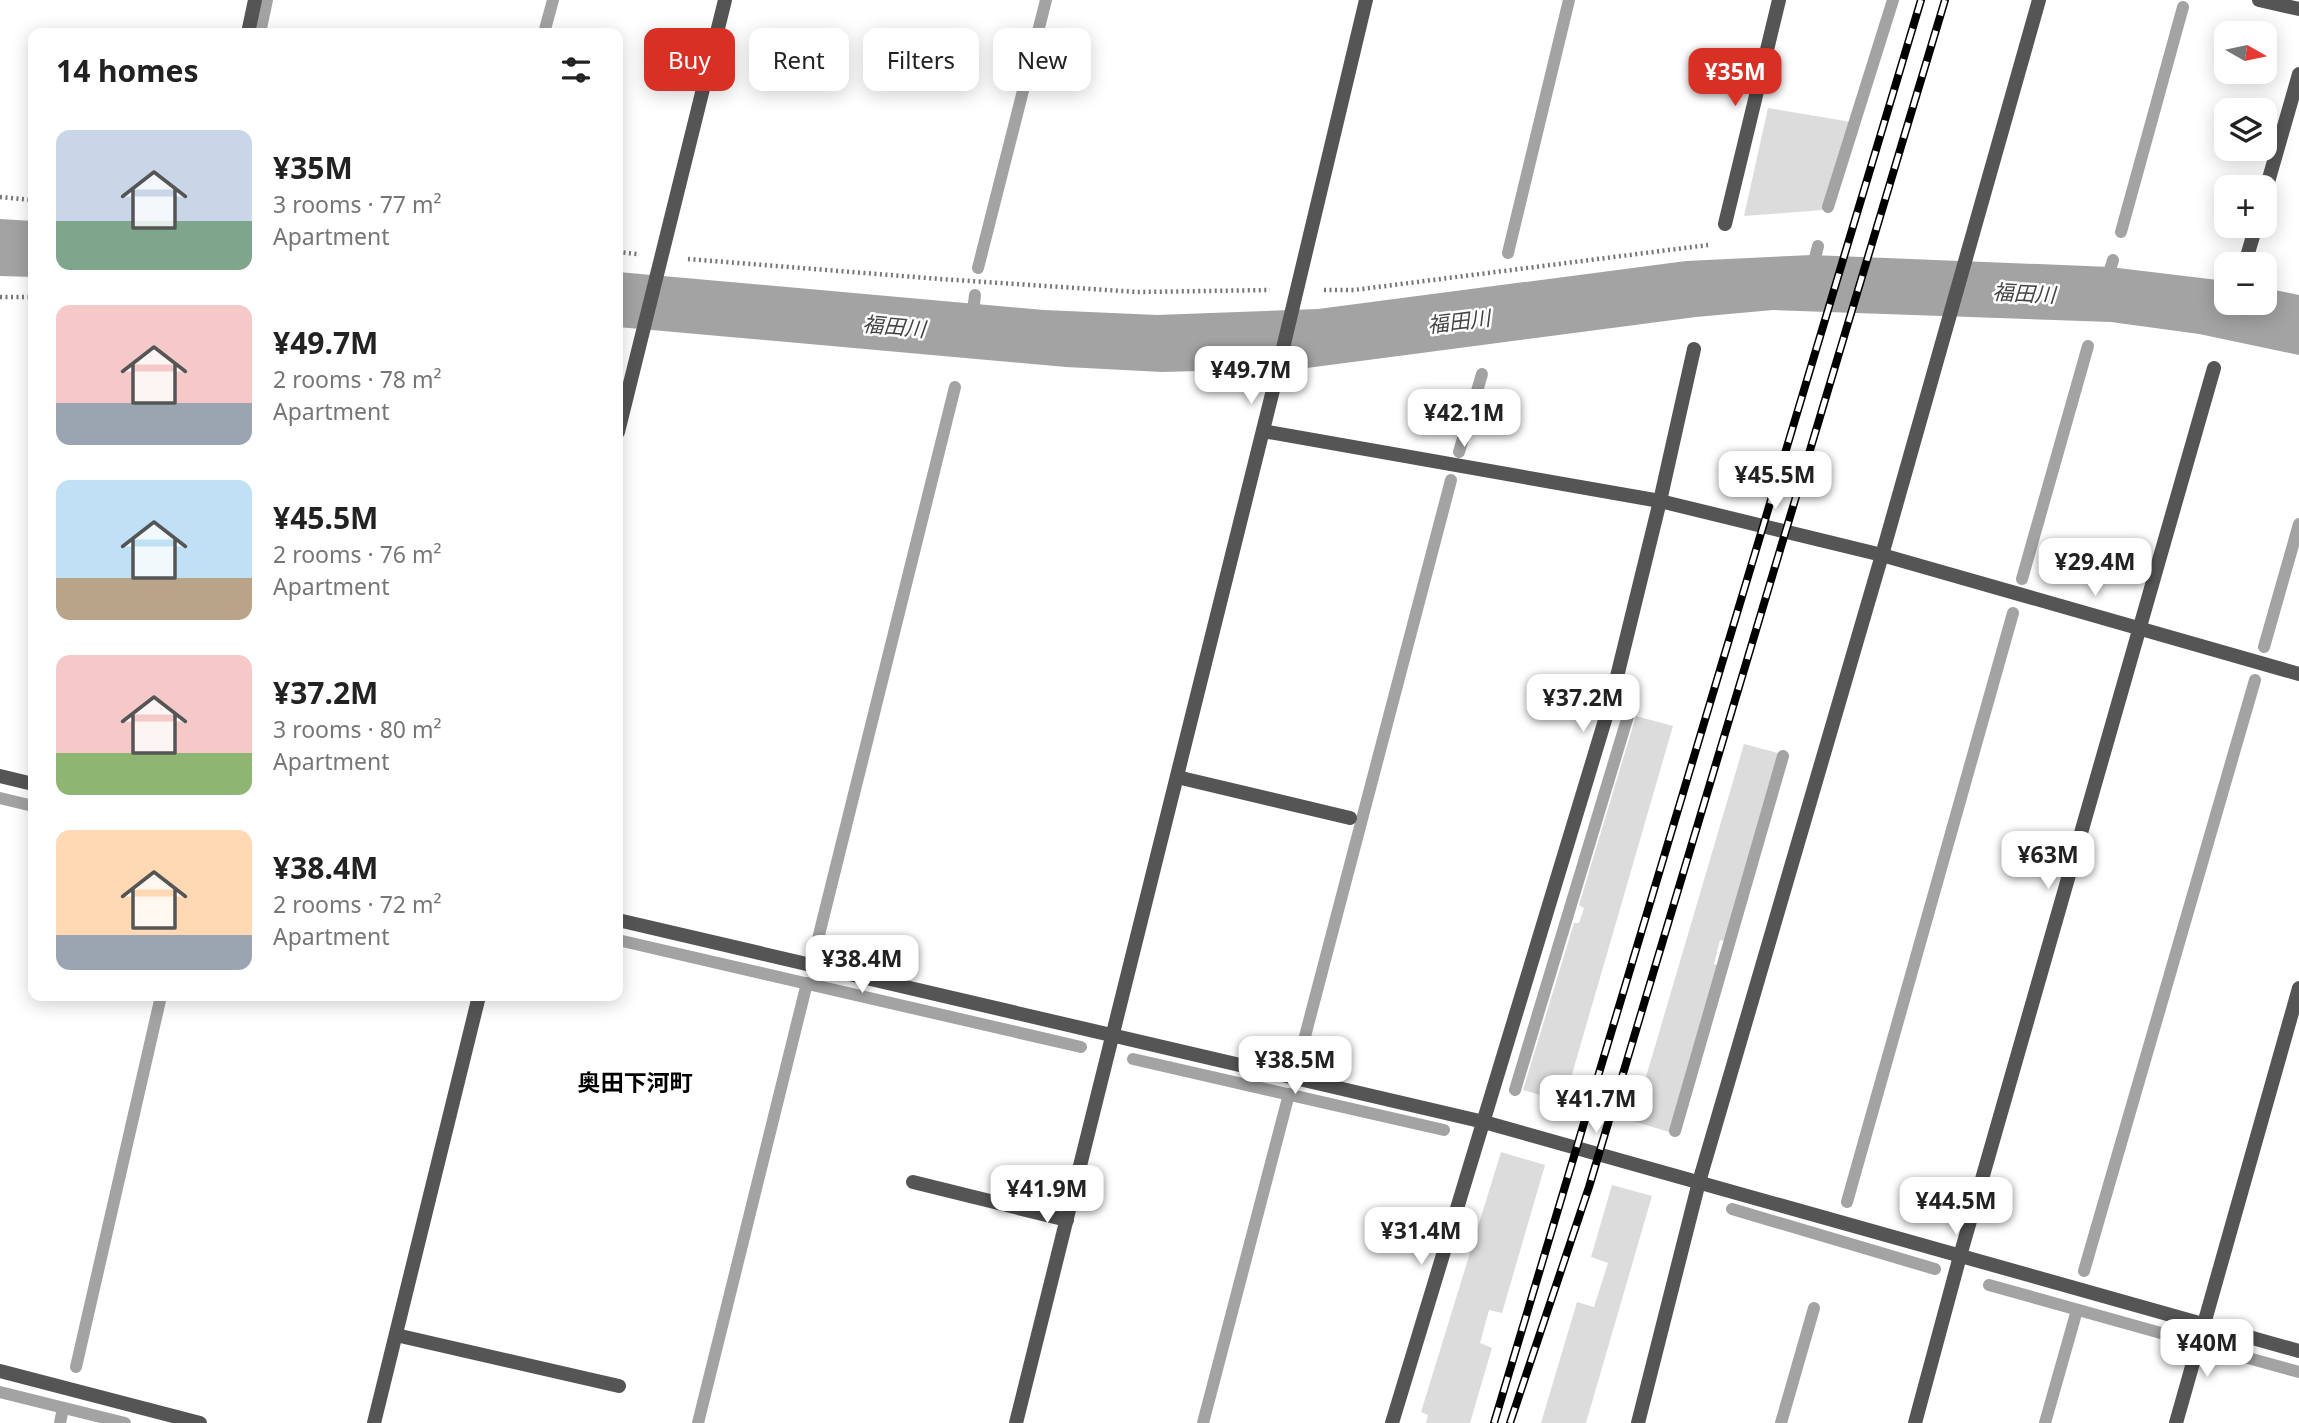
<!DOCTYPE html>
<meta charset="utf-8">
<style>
body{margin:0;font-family:"Noto Sans","Noto Sans JP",sans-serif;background:#f6f6f6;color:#222;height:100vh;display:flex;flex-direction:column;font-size:26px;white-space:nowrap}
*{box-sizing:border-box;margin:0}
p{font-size:23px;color:#767676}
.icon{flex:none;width:38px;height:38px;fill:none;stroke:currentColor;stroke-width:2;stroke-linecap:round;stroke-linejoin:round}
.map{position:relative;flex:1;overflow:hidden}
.drawer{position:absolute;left:28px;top:28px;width:595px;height:973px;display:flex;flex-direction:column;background:#fff;border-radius:14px;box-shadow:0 4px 18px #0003}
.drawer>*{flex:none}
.banner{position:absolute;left:644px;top:28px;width:665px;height:63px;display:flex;gap:14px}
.needle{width:46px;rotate:99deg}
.buttons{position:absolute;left:2214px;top:21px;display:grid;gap:14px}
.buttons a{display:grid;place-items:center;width:63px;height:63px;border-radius:14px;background:#fff;box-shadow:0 4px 18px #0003;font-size:35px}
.price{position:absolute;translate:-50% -60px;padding:0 16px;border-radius:14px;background:#fff;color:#222;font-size:23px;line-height:46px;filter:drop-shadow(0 2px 4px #0008)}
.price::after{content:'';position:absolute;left:50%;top:42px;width:21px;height:16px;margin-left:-10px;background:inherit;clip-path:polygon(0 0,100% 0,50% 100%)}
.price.current{background:#d93025;color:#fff}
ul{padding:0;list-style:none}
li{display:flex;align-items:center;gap:21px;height:175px;padding:0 28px}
li span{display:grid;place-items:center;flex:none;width:196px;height:140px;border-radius:14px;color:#555}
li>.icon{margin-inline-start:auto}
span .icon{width:84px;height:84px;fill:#fffc;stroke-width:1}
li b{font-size:30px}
h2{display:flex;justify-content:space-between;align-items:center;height:84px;padding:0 28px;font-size:30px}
.tag{padding:0 24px;border-radius:14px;background:#fff;box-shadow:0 4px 18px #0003;font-size:24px;line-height:63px}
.tag.current{background:#d93025;color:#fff}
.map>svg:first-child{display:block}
.green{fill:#dcdcdc}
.water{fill:#a3a3a3}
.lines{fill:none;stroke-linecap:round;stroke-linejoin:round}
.stream{stroke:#a3a3a3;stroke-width:12}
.path{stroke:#777;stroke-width:4.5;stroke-dasharray:2 3.5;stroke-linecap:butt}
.service{stroke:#555;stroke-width:14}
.minor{stroke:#555;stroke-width:14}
.tertiary{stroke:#555;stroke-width:14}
.rail-casing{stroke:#000;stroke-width:8}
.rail{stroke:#fff;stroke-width:5;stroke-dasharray:16;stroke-linecap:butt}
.labels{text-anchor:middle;stroke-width:5;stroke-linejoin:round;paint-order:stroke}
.water-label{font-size:21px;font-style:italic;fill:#444;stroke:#fff}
.quarter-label{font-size:23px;font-weight:bold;fill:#000;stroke:#fff}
</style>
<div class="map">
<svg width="2299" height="1423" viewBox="0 0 2299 1423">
<rect width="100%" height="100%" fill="#fff"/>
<g class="green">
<path d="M1768,108L1851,122L1823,210L1744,216Z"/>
<path d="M1636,716L1673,726L1564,1102L1523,1090L1574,923H1579L1584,908L1579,905Z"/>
<path d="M1744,744L1778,753L1724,941L1720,940L1714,964L1717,965L1669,1132L1633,1121Z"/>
<path d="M1501,1152L1545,1165L1502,1313L1489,1310L1480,1343L1492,1348L1470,1423H1426L1428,1415L1421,1412Z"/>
<path d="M1612,1185L1652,1196L1586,1423H1541L1577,1302L1594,1307L1608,1263L1591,1257Z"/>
</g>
<g class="water">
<path d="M0,219L33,221V277L0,276Z"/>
<path d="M1812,255L2110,267L2226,281V303H2264L2265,288L2299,295V355L2199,334L2111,322L1773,310L1696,317L1307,368L1162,372L1066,367L618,327V272L1044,310L1157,315L1318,309L1686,261Z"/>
</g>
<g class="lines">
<g class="stream">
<path d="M260,33L267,0"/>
<path d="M544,33L553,0"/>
<path d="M1828,207L1893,0"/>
<path d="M2121,232L2183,7"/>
<path d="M1508,253L1569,0"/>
<path d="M978,268L1046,0"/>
<path d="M1812,270L1818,246"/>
<path d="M2107,280L2113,260"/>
<path d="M972,319L975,295"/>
<path d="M1459,452L1482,374"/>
<path d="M2022,579L2088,346"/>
<path d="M2264,647L2299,524"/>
<path d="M0,798L33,806"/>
<path d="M618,940L1081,1047"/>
<path d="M815,951L955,387"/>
<path d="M1133,1059L1444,1130"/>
<path d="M1298,1063L1451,480"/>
<path d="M1515,1090L1628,716"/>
<path d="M1675,1131L1783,756"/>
<path d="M1847,1202L2013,613"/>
<path d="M1732,1209L1935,1269"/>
<path d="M2084,1271L2255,680"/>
<path d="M1989,1285L2168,1335"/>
<path d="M2230,1353L2299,1372"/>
<path d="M76,1367L161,996"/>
<path d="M0,1392L125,1423"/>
<path d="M60,1423L63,1408"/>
<path d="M698,1423L807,983"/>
<path d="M1203,1423L1289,1094"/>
<path d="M1781,1423L1814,1308"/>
<path d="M2045,1423L2077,1310"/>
</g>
<g class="path">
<path d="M0,197L33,200"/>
<path d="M618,252L637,254"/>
<path d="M688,259L940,279L1137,292L1270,290"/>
<path d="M1324,290H1354L1708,245"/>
<path d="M0,297H33"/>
</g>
<g class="service">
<path d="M1177,777L1350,818"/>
<path d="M913,1182L1067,1220"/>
<path d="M396,1335L619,1386"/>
</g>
<g class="minor">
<path d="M2259,0L2299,9"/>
<path d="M248,33L255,0"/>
<path d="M2264,196L2299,74"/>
<path d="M1725,224L1779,0"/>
<path d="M2248,253L2256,226"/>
<path d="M1263,431L1660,501L1882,555L2299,674"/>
<path d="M618,432L725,0"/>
<path d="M0,776L33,784"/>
<path d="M618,920L1484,1122L2299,1351"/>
<path d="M0,1371L200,1423"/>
<path d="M374,1423L479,996"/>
<path d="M1016,1423L1273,390L1366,0"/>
<path d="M1392,1423L1612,697L1660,501L1694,349"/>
<path d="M1915,1423L1960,1256L2214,368"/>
<path d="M2176,1423L2299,988"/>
</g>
<path class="tertiary" d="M1638,1423L1699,1182L1882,555L2039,0"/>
<defs>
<g id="rail">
<path d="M1494,1423L1921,0"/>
<path d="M1510,1423L1589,1187L1945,0"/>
</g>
</defs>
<use href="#rail" class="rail-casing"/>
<use href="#rail" class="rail"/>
</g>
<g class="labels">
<g class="water-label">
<text transform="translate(2024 294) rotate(3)" y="7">福田川</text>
<text transform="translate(1459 322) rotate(-7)" y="7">福田川</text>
<text transform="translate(894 327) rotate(5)" y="7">福田川</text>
</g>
<g class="quarter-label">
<text x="635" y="1091">奥田下河町</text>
</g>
</g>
</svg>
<div class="buttons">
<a><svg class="needle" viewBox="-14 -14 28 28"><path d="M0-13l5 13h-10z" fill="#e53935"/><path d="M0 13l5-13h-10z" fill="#767676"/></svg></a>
<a><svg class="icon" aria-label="layers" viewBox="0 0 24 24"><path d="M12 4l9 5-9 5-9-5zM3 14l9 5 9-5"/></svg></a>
<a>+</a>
<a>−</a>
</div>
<b class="price current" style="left:1735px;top:108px">¥35M</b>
<b class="price" style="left:1251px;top:406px">¥49.7M</b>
<b class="price" style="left:1464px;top:449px">¥42.1M</b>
<b class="price" style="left:1775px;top:511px">¥45.5M</b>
<b class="price" style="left:2095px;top:598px">¥29.4M</b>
<b class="price" style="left:1583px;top:734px">¥37.2M</b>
<b class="price" style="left:2048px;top:891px">¥63M</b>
<b class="price" style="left:862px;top:995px">¥38.4M</b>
<b class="price" style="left:1295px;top:1096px">¥38.5M</b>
<b class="price" style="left:1596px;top:1135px">¥41.7M</b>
<b class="price" style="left:1047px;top:1225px">¥41.9M</b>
<b class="price" style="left:1956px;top:1237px">¥44.5M</b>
<b class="price" style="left:1421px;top:1267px">¥31.4M</b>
<b class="price" style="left:2207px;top:1379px">¥40M</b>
<div class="banner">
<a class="tag current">Buy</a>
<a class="tag">Rent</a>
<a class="tag">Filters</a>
<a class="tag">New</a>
</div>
<section class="drawer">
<h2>14 homes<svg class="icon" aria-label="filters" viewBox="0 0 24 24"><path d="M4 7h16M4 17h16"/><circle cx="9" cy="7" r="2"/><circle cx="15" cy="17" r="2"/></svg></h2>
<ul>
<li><span style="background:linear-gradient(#c9d6e8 65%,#7fa58c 0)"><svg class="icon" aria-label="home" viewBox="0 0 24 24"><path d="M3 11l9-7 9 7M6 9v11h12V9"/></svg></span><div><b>¥35M</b><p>3 rooms · 77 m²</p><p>Apartment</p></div></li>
<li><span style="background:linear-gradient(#f6c9c9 70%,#9aa5b1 0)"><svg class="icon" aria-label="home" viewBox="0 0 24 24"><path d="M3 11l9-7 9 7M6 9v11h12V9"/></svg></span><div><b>¥49.7M</b><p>2 rooms · 78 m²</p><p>Apartment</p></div></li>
<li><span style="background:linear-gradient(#bfe0f5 70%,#b9a48a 0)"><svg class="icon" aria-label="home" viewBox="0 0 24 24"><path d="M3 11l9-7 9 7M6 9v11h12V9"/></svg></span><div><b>¥45.5M</b><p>2 rooms · 76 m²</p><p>Apartment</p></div></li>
<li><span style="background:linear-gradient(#f6c9c9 70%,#8fb573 0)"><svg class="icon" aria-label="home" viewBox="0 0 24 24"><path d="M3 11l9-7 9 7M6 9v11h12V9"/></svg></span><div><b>¥37.2M</b><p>3 rooms · 80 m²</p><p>Apartment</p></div></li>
<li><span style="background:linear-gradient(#ffd9b3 75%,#9aa5b1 0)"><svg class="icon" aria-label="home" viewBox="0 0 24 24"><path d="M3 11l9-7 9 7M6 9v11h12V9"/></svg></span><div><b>¥38.4M</b><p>2 rooms · 72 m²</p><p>Apartment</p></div></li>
</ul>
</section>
</div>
